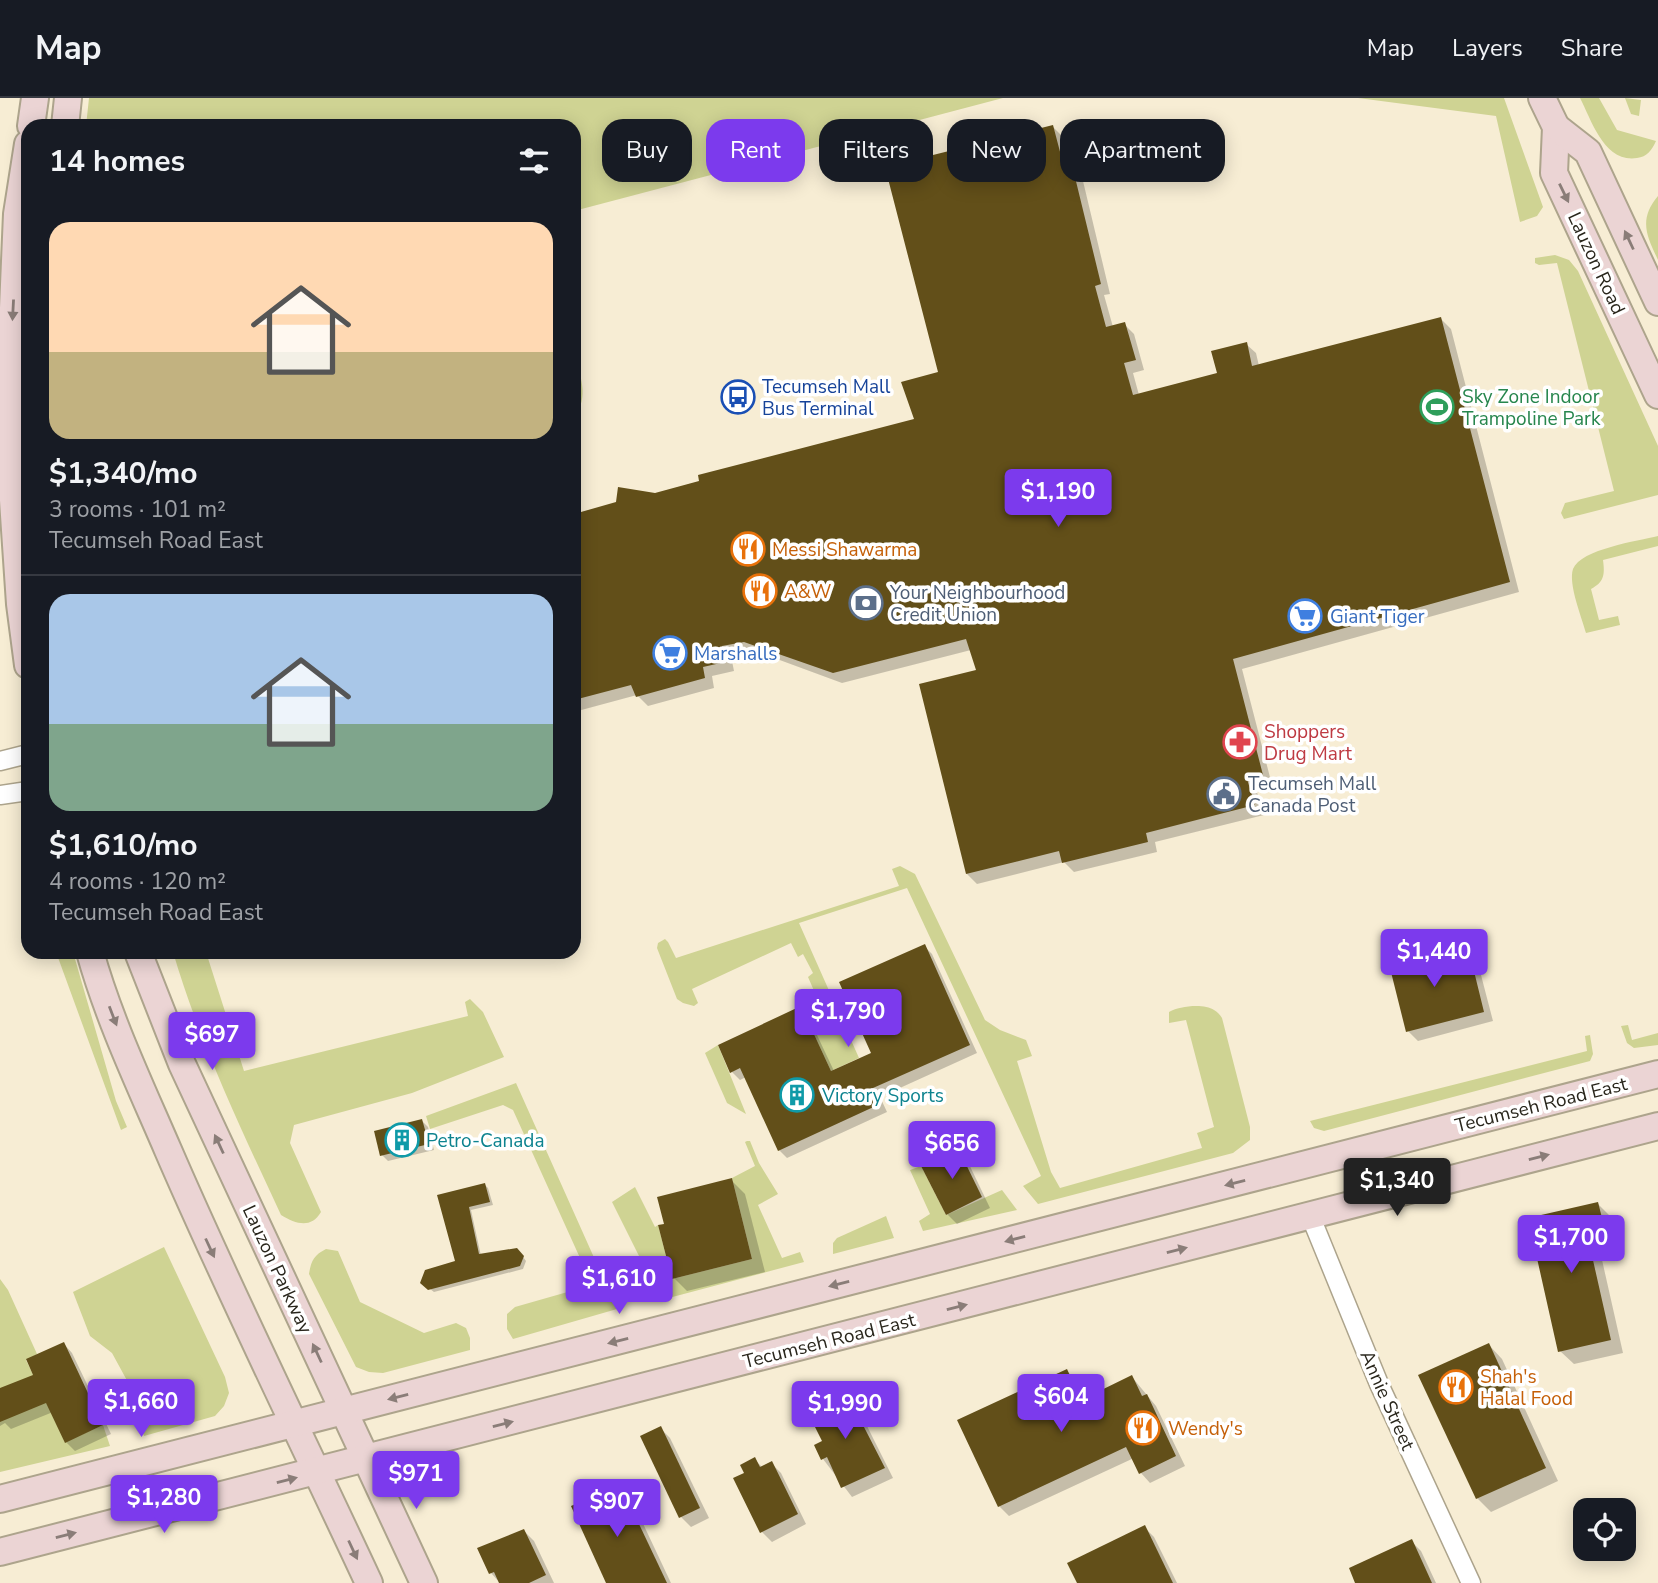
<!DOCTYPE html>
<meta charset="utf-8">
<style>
body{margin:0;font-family:"Nunito Sans",sans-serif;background:#20242c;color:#f1f3f6;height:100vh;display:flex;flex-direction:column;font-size:26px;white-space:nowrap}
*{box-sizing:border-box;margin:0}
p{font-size:23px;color:#9ea1a6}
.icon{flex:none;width:38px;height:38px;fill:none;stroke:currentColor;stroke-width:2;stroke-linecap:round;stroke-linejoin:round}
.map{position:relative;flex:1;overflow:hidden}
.panel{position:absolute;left:21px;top:21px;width:560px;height:840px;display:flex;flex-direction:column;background:#171b24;border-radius:21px;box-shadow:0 4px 18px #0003}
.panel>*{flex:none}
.hud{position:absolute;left:602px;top:21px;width:665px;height:63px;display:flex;gap:14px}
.buttons{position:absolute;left:1573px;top:1400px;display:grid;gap:14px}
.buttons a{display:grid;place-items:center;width:63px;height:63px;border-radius:14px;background:#171b24;box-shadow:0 4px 18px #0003;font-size:35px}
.price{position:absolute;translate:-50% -60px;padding:0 16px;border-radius:7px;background:#7c3aed;color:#fff;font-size:23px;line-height:46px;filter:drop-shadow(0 2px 4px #0008)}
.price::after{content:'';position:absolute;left:50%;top:42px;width:21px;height:16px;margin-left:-10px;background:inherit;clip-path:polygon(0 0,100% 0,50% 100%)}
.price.current{background:#222;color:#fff}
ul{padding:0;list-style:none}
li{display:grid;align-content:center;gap:14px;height:371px;padding:0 28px}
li+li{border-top:2px solid #363941}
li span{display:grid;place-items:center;height:217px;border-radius:21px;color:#555}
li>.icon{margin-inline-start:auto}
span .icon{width:126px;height:126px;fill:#fffc;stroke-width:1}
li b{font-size:30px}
h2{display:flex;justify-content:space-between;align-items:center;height:84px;padding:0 28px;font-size:30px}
.tag{padding:0 24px;border-radius:21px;background:#171b24;box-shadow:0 4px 18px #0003;font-size:24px;line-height:63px}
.tag.current{background:#7c3aed;color:#fff}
header{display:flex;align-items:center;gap:42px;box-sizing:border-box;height:98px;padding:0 35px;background:#171b24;border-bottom:2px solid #363941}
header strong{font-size:33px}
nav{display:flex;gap:38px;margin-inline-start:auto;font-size:24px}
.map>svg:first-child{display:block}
.green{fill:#cfd393}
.shadow{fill:#0003}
.building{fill:#624f19}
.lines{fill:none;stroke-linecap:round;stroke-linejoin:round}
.street-casing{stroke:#ada48c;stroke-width:21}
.secondary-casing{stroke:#ada48c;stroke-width:30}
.street{stroke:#fff;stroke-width:18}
.secondary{stroke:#ebd4d4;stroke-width:26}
.oneway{fill:#8a7d78}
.labels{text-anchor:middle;stroke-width:7;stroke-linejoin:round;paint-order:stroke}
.street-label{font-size:19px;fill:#29261c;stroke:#fff}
.transit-label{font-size:19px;fill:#164399;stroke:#fff;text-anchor:start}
.leisure-label{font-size:19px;fill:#27864d;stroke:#fff;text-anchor:start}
.food-label{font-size:19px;fill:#c56008;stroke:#fff;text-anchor:start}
.service-label{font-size:19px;fill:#4e5e75;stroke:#fff;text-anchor:start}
.shop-label{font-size:19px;fill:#366cbe;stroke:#fff;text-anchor:start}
.health-label{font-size:19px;fill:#be3a42;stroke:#fff;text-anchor:start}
.culture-label{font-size:19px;fill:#0d838f;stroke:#fff;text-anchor:start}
</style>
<header>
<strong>Map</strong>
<nav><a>Map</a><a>Layers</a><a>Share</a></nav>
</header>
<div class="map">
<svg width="1658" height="1485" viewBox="0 0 1658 1485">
<rect width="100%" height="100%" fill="#f7edd4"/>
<g class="green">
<path d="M89,0H1003L574,113V28H86Z"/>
<path d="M1358,0H1504L1543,109L1537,118L1520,124L1496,18Z"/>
<path d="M1580,0H1599L1617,32L1656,43C1652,52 1647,59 1637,60C1604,65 1592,23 1580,0Z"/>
<path d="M1625,0L1641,2L1639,18L1631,16Z"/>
<path d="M1658,98V162C1647,138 1638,122 1658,98Z"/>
<path d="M1555,157L1569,162L1578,173L1658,348V397L1564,421L1561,415L1565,405L1614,393L1557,165L1539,167L1535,165V160Z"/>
<path d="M574,255C580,278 590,298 574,320Z"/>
<path d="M1658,438V448L1603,462C1605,477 1604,484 1591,491L1599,522L1618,518L1620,527L1586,535C1582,520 1568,486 1573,471C1581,451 1638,443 1658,438Z"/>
<path d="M900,768L915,776L985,922L1000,932L1026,942L1032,958L1017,963L1051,1074L1060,1090L1202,1050L1197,1035L1214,1029L1186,922L1169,925V914C1179,908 1204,905 1214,912C1218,914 1220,917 1222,920L1250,1029V1042L1233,1055L1038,1106L1023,1088L1041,1078L907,790L799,825L859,960L831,973L798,902L815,895L808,879L813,875L803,856L798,859L791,845L692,891L698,905L694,908L683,905L677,901L657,850L658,845L665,841L668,844L676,860L899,788L892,771Z"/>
<path d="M56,854H73L116,1003L127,1029L121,1032Z"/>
<path d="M173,854H206L244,973L468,918L465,904L470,901L483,914L504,959L412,995L294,1027L290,1045L321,1114C311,1131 296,1126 281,1117C241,1031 200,945 173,854Z"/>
<path d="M1628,927L1632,942L1658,935V947L1634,950L1627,945L1621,928Z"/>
<path d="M1590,937L1593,956L1590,963L1324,1033L1314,1030L1310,1023L1587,953L1585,938Z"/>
<path d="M718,947L746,1016L727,1005L705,955Z"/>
<path d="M516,985L617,1211L513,1241L507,1231V1216L515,1209L578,1191L585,1184V1171L513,1012L503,1007L430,1031L426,1018Z"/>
<path d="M747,1043H750L759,1065L778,1096L758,1107L782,1160L800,1154L804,1164L661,1202L612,1104L635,1089L655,1129L658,1127L672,1181L752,1161L732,1080L755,1068L745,1044Z"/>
<path d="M921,1068L946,1117L1002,1092L1017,1112L923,1133L919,1123L930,1116L910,1072Z"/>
<path d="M886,1118L894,1140L833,1156V1145L837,1140Z"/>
<path d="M164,1149L225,1279L229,1295L224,1308L215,1318L144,1338L138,1323L148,1321L112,1255L90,1238L73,1194Z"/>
<path d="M326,1151L338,1153L360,1204L424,1235L456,1225L466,1230L470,1240V1252L383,1275L369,1274L356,1269L309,1176C311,1163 314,1157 326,1151Z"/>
<path d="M0,1181L8,1192L37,1256L26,1262L65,1344L103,1327L110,1348L0,1374Z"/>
</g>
<g class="shadow">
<path d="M1053,29L1063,39L1072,73L1083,83L1110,196L1104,197L1113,229L1124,226L1134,236L1144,272L1133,275L1139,297L1219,276L1246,246L1256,255L1259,268L1441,221L1451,231L1519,494L1242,571L1272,687L1256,691L1264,717L1155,744L1157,754L1074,774L1064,764L977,786L967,776L978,573L971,552L842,585L755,553L731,558L734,573L712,578L714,590L648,608L637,597L574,614V416L655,396L916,323L940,276Z"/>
<path d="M924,848L932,856L977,955L880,999L887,1014L787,1060L779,1052L746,979L740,982L732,974L800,910L808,918L834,973L874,956Z"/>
<path d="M1443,849L1453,859L1456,871L1471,867L1481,877L1493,923L1418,943L1408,933Z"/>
<path d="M422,1023L428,1029L434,1052L388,1063L382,1057Z"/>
<path d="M957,1053L967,1062L990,1110L957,1126L947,1116Z"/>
<path d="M731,1082L745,1096L765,1174L687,1193L674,1180Z"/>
<path d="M485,1087L488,1090L493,1107L471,1112L481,1158L521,1156L526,1163L523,1171L434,1194L422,1185L458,1164L439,1098Z"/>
<path d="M1598,1106L1611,1119L1618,1149L1600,1153L1623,1255L1574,1266L1560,1253L1530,1121Z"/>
<path d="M64,1246L72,1255L111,1336L75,1353L66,1344L53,1314L11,1331L5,1325L0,1328V1292L36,1278Z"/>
<path d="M1489,1247L1502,1261L1558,1383L1491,1414L1477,1400Z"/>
<path d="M1067,1273L1076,1283L1085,1302L1132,1279L1156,1308L1185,1368L1150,1385L1141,1375L1134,1360L1009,1418L999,1408Z"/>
<path d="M846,1296L856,1306L893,1380L852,1399L823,1361Z"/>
<path d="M660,1330L670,1340L709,1420L691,1429L681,1419Z"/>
<path d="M755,1362L763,1370L771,1365L781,1375L806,1426L772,1444L762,1434L747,1376Z"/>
<path d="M620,1388L630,1398L671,1485H608Z"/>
<path d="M1144,1429L1154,1439L1177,1485H1079Z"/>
<path d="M524,1433L534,1443L554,1485H500L491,1475L479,1450Z"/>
<path d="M1411,1443L1421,1453L1436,1485H1357Z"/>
</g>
<g class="building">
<path d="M1053,27L1065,73L1073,71L1101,186L1095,188L1106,229L1125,224L1136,262L1124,265L1133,297L1217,275L1211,253L1247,244L1252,268L1441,219L1510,484L1233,561L1263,677L1247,681L1255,707L1146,735L1148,744L1062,765L1059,753L966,776L919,586L976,572L966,541L833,575L744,544L722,548L725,564L703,569L705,580L636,599L631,587L574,602V416L616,404L618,389L655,395L699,383L698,377L914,321L901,284L938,274L885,69Z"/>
<path d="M925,846L970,947L873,990L880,1006L778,1053L740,970L730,975L718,947L801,908L831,973L871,955L839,884Z"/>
<path d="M1444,847L1450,870L1472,865L1484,914L1406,934L1388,862Z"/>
<path d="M422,1021L429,1046L380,1058L374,1033Z"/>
<path d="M958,1050L982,1099L946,1117L921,1068Z"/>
<path d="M732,1080L752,1161L672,1181L658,1127L664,1126L657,1099Z"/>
<path d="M485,1085L490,1104L469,1109L479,1156L517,1150L524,1158L520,1168L428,1192L420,1185L425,1172L455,1163L437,1097Z"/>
<path d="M1598,1104L1606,1136L1588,1140L1611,1242L1558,1254L1528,1120Z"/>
<path d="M64,1244L103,1327L65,1345L46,1305L0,1324V1290L33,1277L26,1261Z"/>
<path d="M1489,1245L1546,1370L1476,1401L1418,1277Z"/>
<path d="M1067,1271L1081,1302L1132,1277L1142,1298L1147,1296L1176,1358L1139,1376L1126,1349L998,1409L957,1322Z"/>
<path d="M846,1294L885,1370L841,1390L827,1359L821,1362L814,1347L822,1343L807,1313Z"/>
<path d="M661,1328L700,1410L679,1420L640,1338Z"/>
<path d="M755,1359L760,1369L772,1363L798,1416L760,1435L733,1380L744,1375L740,1367Z"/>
<path d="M620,1386L667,1485H606L571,1408Z"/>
<path d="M1145,1427L1173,1485H1077L1067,1465Z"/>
<path d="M524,1431L546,1477L529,1485H499L494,1474L489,1476L477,1450Z"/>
<path d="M1412,1441L1432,1485H1355L1349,1470Z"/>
</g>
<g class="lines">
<defs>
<g id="street">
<path d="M0,663L28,656"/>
<path d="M0,697L28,693"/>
<path d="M1310,1117L1379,1286L1471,1485"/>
</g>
<g id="secondary">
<path d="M1542,0L1556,29L1554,75L1658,297"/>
<path d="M31,28L35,0"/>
<path d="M65,28L68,0"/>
<path d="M1556,29L1588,54L1658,204"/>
<path d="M28,46L17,116L8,328L20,506L28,567"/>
<path d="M90,854C109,922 140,987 168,1052C231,1198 302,1341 369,1485"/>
<path d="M138,854L182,966L424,1485"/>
<path d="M0,1401L1658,976"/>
<path d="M0,1454L1658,1028"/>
</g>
</defs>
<use href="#street" class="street-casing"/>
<use href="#secondary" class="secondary-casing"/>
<use href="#street" class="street"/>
<use href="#secondary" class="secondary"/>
</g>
<defs><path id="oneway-solid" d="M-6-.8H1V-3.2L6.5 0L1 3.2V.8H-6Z" transform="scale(1.75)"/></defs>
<g class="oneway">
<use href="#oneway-solid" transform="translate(1564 95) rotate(64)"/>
<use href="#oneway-solid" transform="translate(1629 142) rotate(-115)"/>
<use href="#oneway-solid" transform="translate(13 212) rotate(93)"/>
<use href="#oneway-solid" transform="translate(113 918) rotate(69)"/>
<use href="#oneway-solid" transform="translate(219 1046) rotate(-115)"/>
<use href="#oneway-solid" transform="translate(1539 1059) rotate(-14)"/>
<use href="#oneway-solid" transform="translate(1235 1085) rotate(166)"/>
<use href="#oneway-solid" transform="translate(1015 1141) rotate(165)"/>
<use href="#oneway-solid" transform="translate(210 1150) rotate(65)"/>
<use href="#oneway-solid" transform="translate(1177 1152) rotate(-14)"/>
<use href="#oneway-solid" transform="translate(839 1186) rotate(166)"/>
<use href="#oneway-solid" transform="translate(957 1209) rotate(-14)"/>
<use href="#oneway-solid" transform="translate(618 1243) rotate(166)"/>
<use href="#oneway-solid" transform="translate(317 1255) rotate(-115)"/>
<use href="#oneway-solid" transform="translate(398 1299) rotate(166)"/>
<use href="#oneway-solid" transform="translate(503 1326) rotate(-14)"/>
<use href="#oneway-solid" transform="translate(287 1382) rotate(-14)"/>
<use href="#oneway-solid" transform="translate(66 1437) rotate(-14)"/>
<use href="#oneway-solid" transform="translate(353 1452) rotate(65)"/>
</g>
<defs>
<symbol id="bus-ring" viewBox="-11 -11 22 22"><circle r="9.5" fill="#fff" stroke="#1a4fb4" stroke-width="1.5"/><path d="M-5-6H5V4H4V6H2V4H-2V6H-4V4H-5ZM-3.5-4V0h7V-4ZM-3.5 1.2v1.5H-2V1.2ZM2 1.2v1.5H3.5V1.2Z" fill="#1a4fb4"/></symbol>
<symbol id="stadium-ring" viewBox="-11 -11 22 22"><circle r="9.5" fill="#fff" stroke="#2e9e5b" stroke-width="1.5"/><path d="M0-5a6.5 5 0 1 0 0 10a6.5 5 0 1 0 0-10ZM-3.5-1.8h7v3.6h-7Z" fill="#2e9e5b"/></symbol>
<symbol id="restaurant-ring" viewBox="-11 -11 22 22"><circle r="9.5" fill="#fff" stroke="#e8710a" stroke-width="1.5"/><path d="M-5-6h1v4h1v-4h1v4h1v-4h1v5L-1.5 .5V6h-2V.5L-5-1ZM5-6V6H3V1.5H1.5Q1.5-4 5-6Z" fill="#e8710a"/></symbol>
<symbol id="bank-ring" viewBox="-11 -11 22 22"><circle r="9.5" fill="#fff" stroke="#5c6f8a" stroke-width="1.5"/><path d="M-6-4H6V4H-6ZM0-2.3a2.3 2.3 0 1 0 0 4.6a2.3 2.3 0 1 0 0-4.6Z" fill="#5c6f8a"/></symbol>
<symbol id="supermarket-ring" viewBox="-11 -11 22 22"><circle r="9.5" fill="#fff" stroke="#3f7fe0" stroke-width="1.5"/><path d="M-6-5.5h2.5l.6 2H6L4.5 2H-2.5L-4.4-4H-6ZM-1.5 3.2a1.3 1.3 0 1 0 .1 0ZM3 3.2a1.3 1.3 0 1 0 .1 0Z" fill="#3f7fe0"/></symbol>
<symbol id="pharmacy-ring" viewBox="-11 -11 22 22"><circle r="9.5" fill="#fff" stroke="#e0444e" stroke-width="1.5"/><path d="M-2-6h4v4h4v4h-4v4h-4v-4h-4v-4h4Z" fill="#e0444e"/></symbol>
<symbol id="civic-ring" viewBox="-11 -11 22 22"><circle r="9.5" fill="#fff" stroke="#5c6f8a" stroke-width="1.5"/><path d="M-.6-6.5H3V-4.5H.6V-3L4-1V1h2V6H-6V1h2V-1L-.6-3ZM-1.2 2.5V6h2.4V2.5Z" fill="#5c6f8a"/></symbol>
<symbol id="building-ring" viewBox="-11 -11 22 22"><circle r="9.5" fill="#fff" stroke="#0f9aa8" stroke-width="1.5"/><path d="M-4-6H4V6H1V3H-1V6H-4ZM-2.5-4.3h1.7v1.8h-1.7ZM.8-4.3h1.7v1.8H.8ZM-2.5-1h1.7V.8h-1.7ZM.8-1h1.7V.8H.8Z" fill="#0f9aa8"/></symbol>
</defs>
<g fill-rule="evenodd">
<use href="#bus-ring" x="719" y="280" width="38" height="38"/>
<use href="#stadium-ring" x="1418" y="290" width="38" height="38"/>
<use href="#restaurant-ring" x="729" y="432" width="38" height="38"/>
<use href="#restaurant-ring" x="741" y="474" width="38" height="38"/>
<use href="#bank-ring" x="847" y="486" width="38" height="38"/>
<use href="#supermarket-ring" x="1286" y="499" width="38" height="38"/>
<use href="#supermarket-ring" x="651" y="536" width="38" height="38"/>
<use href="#pharmacy-ring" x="1221" y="625" width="38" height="38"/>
<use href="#civic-ring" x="1205" y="677" width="38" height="38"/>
<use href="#building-ring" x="778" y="978" width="38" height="38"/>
<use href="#building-ring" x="383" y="1023" width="38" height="38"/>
<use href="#restaurant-ring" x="1437" y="1270" width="38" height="38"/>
<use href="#restaurant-ring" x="1124" y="1311" width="38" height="38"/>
</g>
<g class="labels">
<g class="street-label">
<text transform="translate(1597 165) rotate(65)" y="7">Lauzon Road</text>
<text transform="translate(1541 1006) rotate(-14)" y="7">Tecumseh Road East</text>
<text transform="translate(278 1171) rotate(65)" y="7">Lauzon Parkway</text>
<text transform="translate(829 1242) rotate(-14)" y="7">Tecumseh Road East</text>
<text transform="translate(1388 1302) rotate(66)" y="7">Annie Street</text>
</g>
<g class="transit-label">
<text x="762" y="295">Tecumseh Mall<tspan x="762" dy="22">Bus Terminal</tspan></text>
</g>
<g class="leisure-label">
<text x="1462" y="305">Sky Zone Indoor<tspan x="1462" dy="22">Trampoline Park</tspan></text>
</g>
<g class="food-label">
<text x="772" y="458">Messi Shawarma</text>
<text x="784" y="500">A&amp;W</text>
<text x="1480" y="1285">Shah's<tspan x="1480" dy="22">Halal Food</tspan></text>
<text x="1168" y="1337">Wendy's</text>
</g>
<g class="service-label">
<text x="890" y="501">Your Neighbourhood<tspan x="890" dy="22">Credit Union</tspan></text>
<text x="1248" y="692">Tecumseh Mall<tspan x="1248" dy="22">Canada Post</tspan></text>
</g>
<g class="shop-label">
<text x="1330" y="525">Giant Tiger</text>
<text x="694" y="562">Marshalls</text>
</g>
<g class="health-label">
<text x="1264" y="640">Shoppers<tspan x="1264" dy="22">Drug Mart</tspan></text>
</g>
<g class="culture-label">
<text x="822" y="1004">Victory Sports</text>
<text x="426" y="1049">Petro-Canada</text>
</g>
</g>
</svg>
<div class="buttons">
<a><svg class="icon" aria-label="locate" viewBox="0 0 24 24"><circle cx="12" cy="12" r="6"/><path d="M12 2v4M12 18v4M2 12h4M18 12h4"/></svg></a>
</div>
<b class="price" style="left:1058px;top:431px">$1,190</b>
<b class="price" style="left:1434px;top:891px">$1,440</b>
<b class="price" style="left:848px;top:951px">$1,790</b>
<b class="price" style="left:212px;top:974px">$697</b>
<b class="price" style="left:952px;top:1083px">$656</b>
<b class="price current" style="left:1397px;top:1120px">$1,340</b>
<b class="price" style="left:1571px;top:1177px">$1,700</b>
<b class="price" style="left:619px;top:1218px">$1,610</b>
<b class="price" style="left:1061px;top:1336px">$604</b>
<b class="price" style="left:141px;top:1341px">$1,660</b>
<b class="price" style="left:845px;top:1343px">$1,990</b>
<b class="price" style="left:416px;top:1413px">$971</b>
<b class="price" style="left:164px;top:1437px">$1,280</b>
<b class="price" style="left:617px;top:1441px">$907</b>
<div class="hud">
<a class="tag">Buy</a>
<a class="tag current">Rent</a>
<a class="tag">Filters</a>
<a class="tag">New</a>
<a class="tag">Apartment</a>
</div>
<section class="panel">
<h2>14 homes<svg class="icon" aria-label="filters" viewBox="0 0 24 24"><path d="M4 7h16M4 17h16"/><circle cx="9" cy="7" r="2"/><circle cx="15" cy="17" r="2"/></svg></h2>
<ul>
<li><span style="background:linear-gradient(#ffd9b3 60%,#c2b280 0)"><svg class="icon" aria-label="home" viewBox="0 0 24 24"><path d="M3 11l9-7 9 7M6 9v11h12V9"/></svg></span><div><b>$1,340/mo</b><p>3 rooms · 101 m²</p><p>Tecumseh Road East</p></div></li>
<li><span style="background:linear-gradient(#a9c7e8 60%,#7fa58c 0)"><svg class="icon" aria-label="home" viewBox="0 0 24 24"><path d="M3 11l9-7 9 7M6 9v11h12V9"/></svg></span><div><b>$1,610/mo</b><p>4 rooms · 120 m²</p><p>Tecumseh Road East</p></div></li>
</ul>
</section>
</div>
